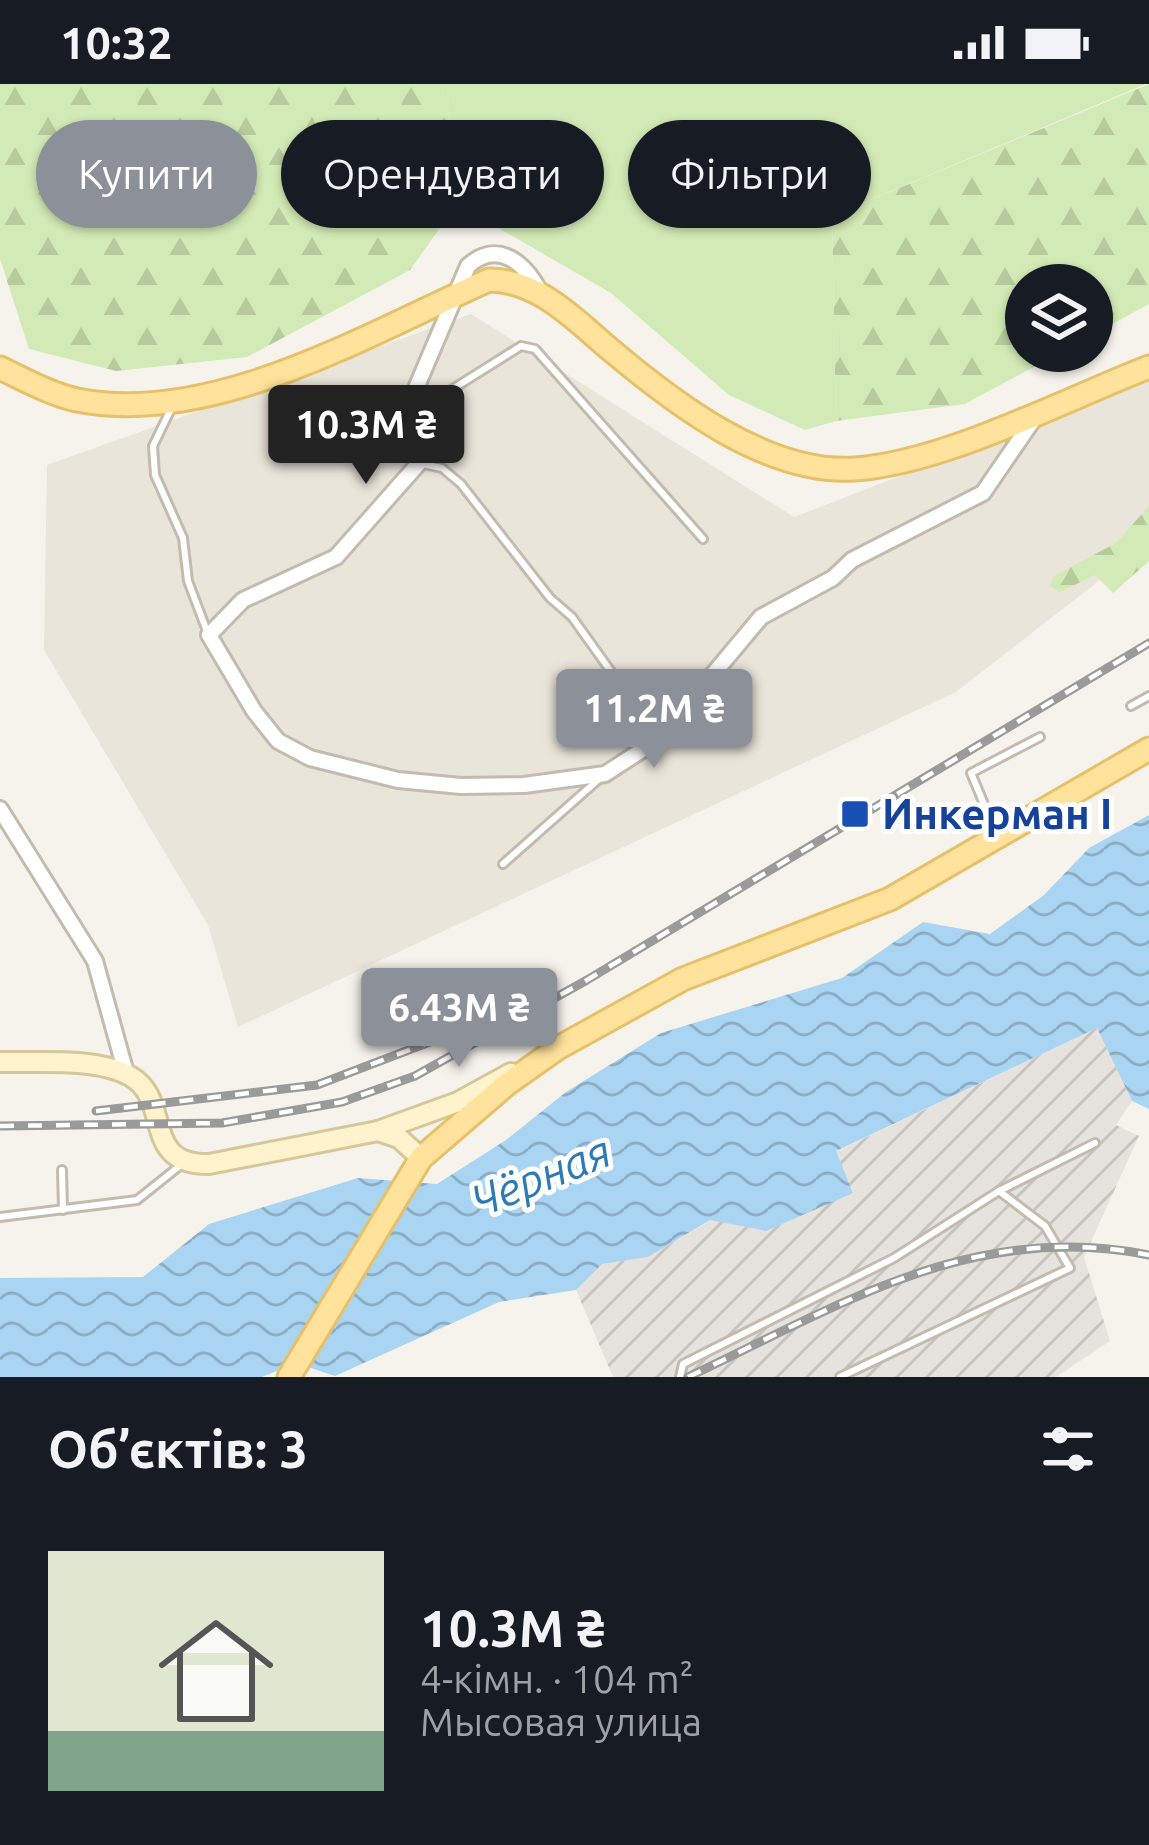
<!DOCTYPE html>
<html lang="uk">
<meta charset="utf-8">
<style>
body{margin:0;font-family:Ubuntu,sans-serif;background:#20242c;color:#f1f3f6;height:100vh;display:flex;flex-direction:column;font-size:45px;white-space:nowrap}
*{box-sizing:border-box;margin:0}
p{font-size:39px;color:#9ea1a6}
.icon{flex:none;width:66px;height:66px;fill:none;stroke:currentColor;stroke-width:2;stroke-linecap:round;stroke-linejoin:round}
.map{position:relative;height:1293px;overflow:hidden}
.details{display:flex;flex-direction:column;background:#171b24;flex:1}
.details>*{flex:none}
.top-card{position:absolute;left:36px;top:36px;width:1077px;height:108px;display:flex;gap:24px}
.fabs{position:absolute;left:1005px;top:180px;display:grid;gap:24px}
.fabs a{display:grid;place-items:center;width:108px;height:108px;border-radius:50%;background:#171b24;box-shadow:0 3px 9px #0004;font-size:60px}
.price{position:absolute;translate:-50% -102px;padding:0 27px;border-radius:12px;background:#8c9099;color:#fff;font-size:39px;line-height:78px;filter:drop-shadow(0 3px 6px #0008)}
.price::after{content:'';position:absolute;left:50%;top:72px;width:36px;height:27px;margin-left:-18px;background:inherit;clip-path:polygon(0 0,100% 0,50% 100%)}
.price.selected{background:#222;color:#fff}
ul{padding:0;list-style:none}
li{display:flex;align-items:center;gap:36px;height:300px;padding:0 48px}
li+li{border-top:3px solid #363941}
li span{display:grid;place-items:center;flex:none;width:336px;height:240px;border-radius:0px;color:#555}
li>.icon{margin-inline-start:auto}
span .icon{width:144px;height:144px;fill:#fffc;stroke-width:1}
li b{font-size:51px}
h2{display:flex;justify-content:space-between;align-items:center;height:144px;padding:0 48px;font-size:51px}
.chip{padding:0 42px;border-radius:54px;background:#171b24;box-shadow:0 3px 9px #0004;font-size:42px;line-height:108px}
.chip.selected{background:#8c9099;color:#fff}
.status{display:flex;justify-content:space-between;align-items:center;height:84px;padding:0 60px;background:#171b24;direction:ltr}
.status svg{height:33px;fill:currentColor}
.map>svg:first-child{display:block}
.residential{fill:#eae5da}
.industrial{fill:url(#industrial-furrows)}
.grass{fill:#d2eab5}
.forest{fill:url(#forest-firs)}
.water{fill:url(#water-waves)}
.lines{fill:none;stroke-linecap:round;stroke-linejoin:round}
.lane-casing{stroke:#c2bbae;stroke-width:12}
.street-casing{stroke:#c2bbae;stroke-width:20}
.secondary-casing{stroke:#d6c79b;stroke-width:24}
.primary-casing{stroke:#e6c16a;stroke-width:27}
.lane{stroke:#fff;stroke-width:6}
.street{stroke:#fff;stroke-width:14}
.secondary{stroke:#fff3cd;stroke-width:18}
.primary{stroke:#ffe39c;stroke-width:21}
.rail-casing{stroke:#9a9a9a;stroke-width:9}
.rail{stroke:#fff;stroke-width:4.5;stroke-dasharray:14;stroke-linecap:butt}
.transit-dot{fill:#1a4fb4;stroke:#fff;stroke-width:4.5}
.labels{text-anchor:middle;stroke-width:10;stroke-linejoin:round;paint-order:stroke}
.transit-label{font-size:42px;font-weight:bold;fill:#164399;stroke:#fff;text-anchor:start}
.water-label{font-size:45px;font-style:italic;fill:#2e7ab2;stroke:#fff}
</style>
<div class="status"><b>10:32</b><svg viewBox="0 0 49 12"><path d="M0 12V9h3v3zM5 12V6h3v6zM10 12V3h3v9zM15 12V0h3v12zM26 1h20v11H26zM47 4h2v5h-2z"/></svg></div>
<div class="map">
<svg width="1149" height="1293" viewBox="0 0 1149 1293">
<defs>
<pattern id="industrial-furrows" width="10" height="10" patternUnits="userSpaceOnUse" patternTransform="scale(3)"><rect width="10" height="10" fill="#e6e2dd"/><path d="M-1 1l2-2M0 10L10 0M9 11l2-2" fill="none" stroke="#c7c3be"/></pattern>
<pattern id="forest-firs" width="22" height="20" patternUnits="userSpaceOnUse" patternTransform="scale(3)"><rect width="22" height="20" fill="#d2eab5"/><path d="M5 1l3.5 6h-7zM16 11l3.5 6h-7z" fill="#b6ca9c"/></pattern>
<pattern id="water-waves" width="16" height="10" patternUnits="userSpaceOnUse" patternTransform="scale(3)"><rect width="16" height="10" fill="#a9d4f2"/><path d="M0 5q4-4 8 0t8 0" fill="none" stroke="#8caec5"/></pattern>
</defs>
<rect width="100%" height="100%" fill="#f6f3ec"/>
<path class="residential" d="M471,230L794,433L1149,296V458L956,608L238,943L208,841L44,566L47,381Z"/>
<path class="industrial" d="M1097,944L1132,1017L1116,1041L1139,1052L1084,1173L1110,1257L1056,1293H613L576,1206L602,1180L648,1173L711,1136L766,1147L853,1108L835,1068Z"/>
<path class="grass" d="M447,0H1146L832,132L836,337L805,346L729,311L611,209L457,120Z"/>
<g class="forest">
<path d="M0,0H447L457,120L410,186L247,273L116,287L29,265L0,175Z"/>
<path d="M1149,0V220L1092,251V201H1026V267H1063L965,320L836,337L832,132Z"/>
<path d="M1149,422V477L1113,509L1095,491L1060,508L1050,502L1054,492L1116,459Z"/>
</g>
<path class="water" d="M1149,731V1025L1132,1017L1097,944L836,1067L853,1109L766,1147L710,1136L648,1173L602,1180L576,1206L499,1218L335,1292L296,1279L262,1293H0V1194L143,1193L209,1140L358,1094L437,1100L506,1056L566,1008L661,949L842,894L923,838L990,850L1044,811L1089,764Z"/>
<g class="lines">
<defs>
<g id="lane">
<path d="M171,325L153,362L155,391L183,454L188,497L208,550"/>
<path d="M416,328L521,262L535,265L703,455"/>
<path d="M423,380L442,384L461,400L550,514L572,533L657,652"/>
<path d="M1131,622L1149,612"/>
<path d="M996,749L971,689L1040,653"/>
<path d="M503,780L599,695"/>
<path d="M62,1086L63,1126"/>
<path d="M0,1133L137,1116L182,1080"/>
<path d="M680,1293L683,1280L894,1174L999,1107"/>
<path d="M840,1293L1070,1184L1045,1142L999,1107L1095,1059"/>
</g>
<g id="street">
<path d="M540,208C525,179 498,155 468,182L414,309L419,379L336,473L243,516L209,551L254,627L278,657L310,674L398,696L461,702L524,701L605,690L659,655L761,533L833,494L852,476L983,409L1033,336"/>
<path d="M0,725L95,877L126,989"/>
</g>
<g id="secondary">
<path d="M0,978C38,979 96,973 130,992C173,1016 140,1081 209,1080L378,1047L399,1054L421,1074"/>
<path d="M378,1047L458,1018L511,989"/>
</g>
<g id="primary">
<path d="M0,284C25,296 50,310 77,316C213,343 369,249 489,196C539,196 576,237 612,267C675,320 768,391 855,385C944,379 1064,316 1149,283"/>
<path d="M289,1293L421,1074L507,1000L558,964L683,895L890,815L1149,665"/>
</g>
</defs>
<use href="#lane" class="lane-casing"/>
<use href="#street" class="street-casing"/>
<use href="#secondary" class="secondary-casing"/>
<use href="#primary" class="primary-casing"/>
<use href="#lane" class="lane"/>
<use href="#street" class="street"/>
<use href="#secondary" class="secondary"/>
<use href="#primary" class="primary"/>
<defs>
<g id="rail">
<path d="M96,1027L317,1001L490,935"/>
<path d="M0,1042L222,1039L342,1018L415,992L587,896L1149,559"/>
<path d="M688,1293C840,1221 974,1136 1149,1171"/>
</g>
</defs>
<use href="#rail" class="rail-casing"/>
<use href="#rail" class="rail"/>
</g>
<rect class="transit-dot" x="840" y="715" width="30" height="30" rx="6"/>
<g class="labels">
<g class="transit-label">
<text x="882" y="745">Инкерман I</text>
</g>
<g class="water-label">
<text transform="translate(541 1092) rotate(-22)" y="16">Чёрная</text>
</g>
</g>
</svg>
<div class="fabs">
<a><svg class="icon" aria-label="layers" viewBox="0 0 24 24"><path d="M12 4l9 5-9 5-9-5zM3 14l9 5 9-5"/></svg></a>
</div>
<b class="price selected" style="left:366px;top:403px">10.3M ₴</b>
<b class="price" style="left:654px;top:687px">11.2M ₴</b>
<b class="price" style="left:459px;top:986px">6.43M ₴</b>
<div class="top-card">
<a class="chip selected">Купити</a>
<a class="chip">Орендувати</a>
<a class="chip">Фільтри</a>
</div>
</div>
<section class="details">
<h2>Об’єктів: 3<svg class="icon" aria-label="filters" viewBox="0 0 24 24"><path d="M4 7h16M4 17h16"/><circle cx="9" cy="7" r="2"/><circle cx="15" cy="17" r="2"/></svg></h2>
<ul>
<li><span style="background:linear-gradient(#dfe7d0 75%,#7fa58c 0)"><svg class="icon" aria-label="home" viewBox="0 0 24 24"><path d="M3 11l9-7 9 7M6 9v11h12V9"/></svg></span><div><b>10.3M ₴</b><p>4-кімн. · 104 m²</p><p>Мысовая улица</p></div></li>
</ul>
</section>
